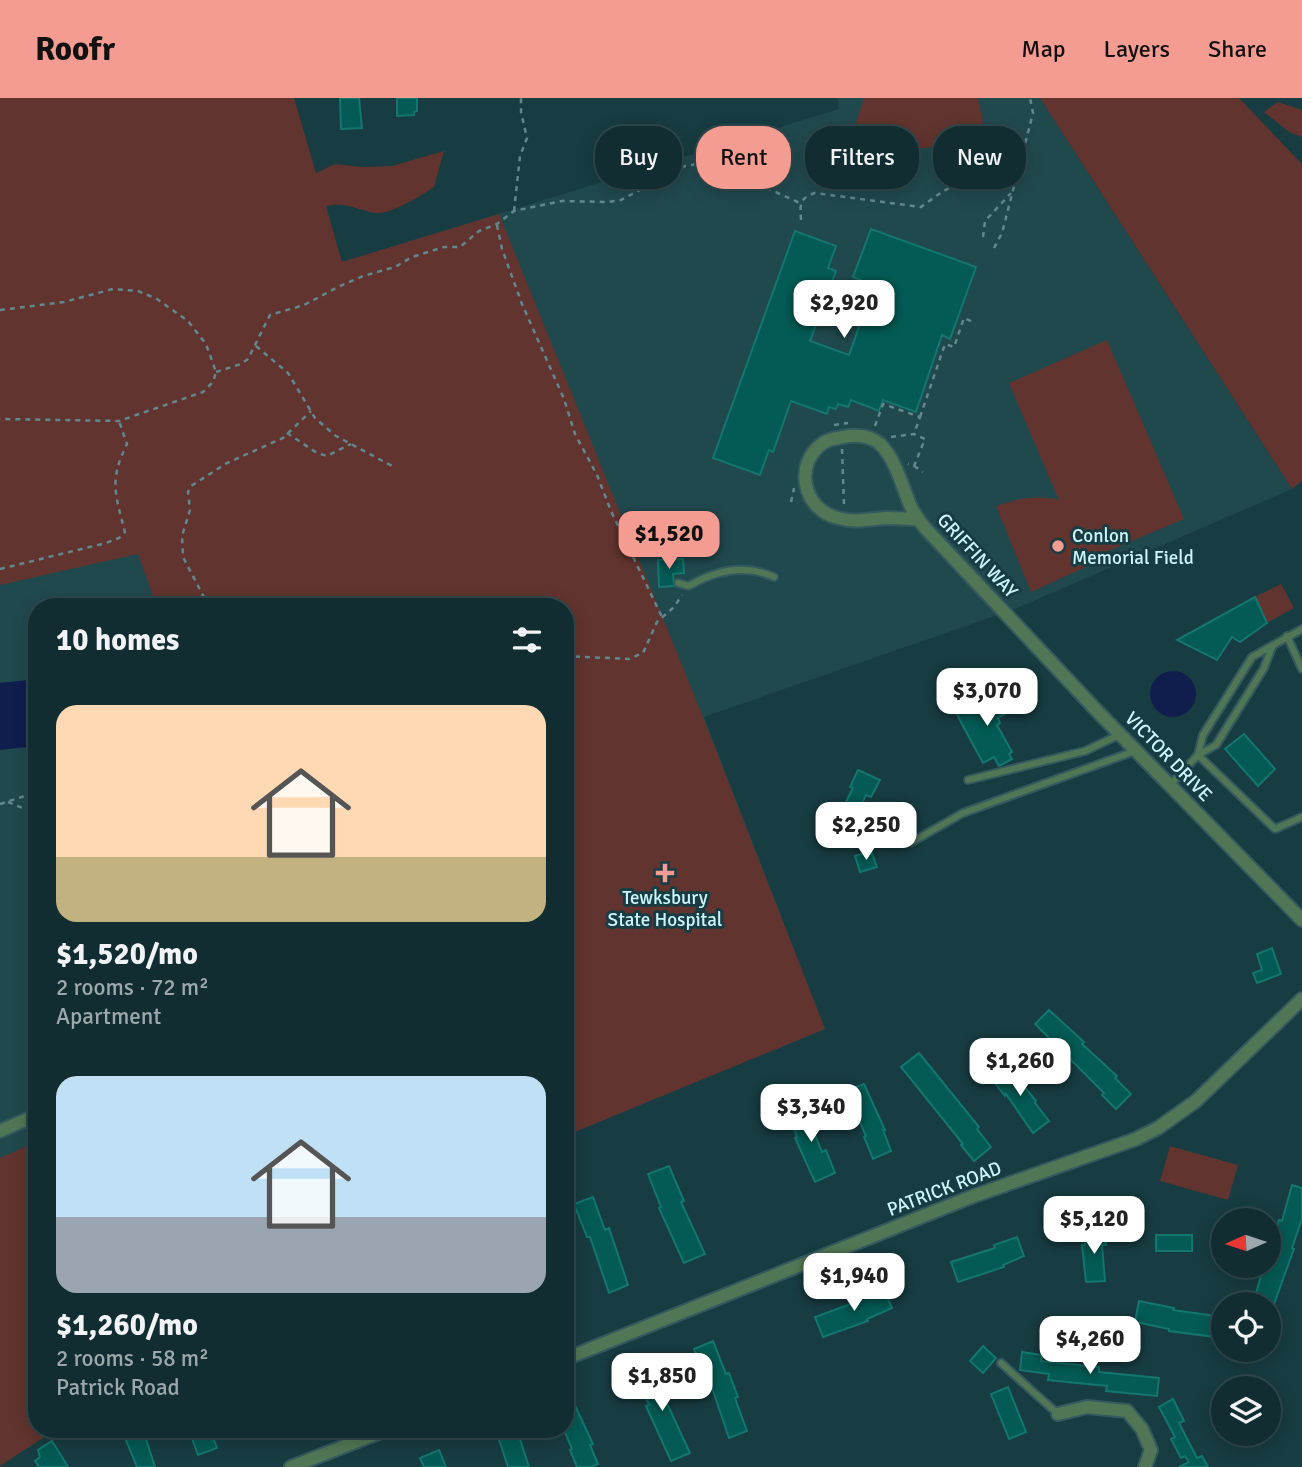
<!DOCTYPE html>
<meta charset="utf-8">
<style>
body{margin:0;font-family:Signika,sans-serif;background:#1e393d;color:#f1f3f6;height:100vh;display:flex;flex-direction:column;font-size:26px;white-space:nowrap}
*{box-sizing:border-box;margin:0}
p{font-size:23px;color:#9ca8ab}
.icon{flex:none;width:38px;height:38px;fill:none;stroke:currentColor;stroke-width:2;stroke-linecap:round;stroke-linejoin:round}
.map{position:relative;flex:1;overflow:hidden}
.sheet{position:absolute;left:28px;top:500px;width:546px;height:840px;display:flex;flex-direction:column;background:#112d31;border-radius:28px;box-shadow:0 4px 18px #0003,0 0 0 2px #30494d}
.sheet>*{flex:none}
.guide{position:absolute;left:595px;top:28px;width:602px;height:63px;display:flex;gap:14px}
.needle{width:46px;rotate:267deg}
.buttons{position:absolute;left:1211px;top:1110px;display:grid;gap:14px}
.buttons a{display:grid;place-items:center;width:70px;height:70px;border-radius:50%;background:#112d31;box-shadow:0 4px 18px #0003,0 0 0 2px #30494d;font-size:35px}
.price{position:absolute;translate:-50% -60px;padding:0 16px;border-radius:14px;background:#fff;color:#222;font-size:23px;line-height:46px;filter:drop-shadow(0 2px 4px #0008)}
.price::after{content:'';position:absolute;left:50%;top:42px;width:21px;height:16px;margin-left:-10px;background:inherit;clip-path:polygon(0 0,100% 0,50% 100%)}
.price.on{background:#f59c92;color:#111}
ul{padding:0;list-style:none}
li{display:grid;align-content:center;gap:14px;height:371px;padding:0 28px}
li span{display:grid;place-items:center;height:217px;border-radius:21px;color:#555}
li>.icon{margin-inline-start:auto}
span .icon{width:126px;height:126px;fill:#fffc;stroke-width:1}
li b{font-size:30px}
h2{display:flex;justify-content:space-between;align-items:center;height:84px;padding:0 28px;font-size:30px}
.tag{padding:0 24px;border-radius:28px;background:#112d31;box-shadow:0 4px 18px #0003,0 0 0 2px #30494d;font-size:24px;line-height:63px}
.tag.on{background:#f59c92;color:#111}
header{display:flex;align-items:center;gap:42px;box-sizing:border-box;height:98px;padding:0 35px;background:#f59c92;color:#111}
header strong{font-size:33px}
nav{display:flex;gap:38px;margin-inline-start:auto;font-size:24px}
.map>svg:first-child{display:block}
.built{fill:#20494e}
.green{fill:#61342f}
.water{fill:#101e4e}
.building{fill:#045a54;stroke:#13766f;stroke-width:2}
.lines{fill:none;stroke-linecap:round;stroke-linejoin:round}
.service-casing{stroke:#345a5f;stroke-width:10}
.minor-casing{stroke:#345a5f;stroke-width:16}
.path{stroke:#62888e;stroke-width:2.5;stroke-dasharray:5 5;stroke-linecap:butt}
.service{stroke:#517655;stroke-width:6}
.minor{stroke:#517655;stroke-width:12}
.poi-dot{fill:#f59c92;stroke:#173c41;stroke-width:2.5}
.labels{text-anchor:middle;stroke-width:6;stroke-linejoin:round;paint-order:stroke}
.poi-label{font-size:19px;fill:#cdf6fc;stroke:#173c41;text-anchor:start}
.street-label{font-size:19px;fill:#cdf6fc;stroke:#173c41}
</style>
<header>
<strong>Roofr</strong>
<nav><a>Map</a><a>Layers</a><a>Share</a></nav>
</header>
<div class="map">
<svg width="1302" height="1369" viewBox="0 0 1302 1369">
<rect width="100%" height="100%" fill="#173c41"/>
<path class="built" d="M0,0L342,164L839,11L837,0H1040L1292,391L1015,511L704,619L825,931L565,1038V509H37V1332H55L0,1368Z"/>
<g class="green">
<path d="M0,0H294L316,75L335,66L362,69L392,68L444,53L434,89C422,97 389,118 374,115C356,111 345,104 326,108L342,164L499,116L703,619L825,931L565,1038V509H157L138,456L0,487Z"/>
<path d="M864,0H978L984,29L978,47L865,53C847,40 859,18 864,0Z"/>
<path d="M1040,0H1239L1302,66V383L1292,391Z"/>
<path d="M1278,4L1302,12V39L1289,34L1264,14Z"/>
<path d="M1107,242L1184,421L1108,453L1110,458L1031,494L996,408C1019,400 1036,397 1059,402L1009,285Z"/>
<path d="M1281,486L1294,510L1267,525L1255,499Z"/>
<path d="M37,1044V1332H55L0,1368V1060Z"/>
<path d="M1170,1048L1238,1067L1228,1102L1160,1083Z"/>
</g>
<g class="water">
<circle cx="1173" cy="596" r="23"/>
<path d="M37,581V648L0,652V585Z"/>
</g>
<g class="building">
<path d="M340,0H359L362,30L341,31Z"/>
<path d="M397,0H417V13L414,14V17L397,18Z"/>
<path d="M871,131L976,169L950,241L942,237L916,314L883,302L879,313L851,302L848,309L838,306L836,311L829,309L827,316L791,303L773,354L769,352L760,377L713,360L795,133L836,148L828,170L836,173L810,243L849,257L866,209L855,205L863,183L853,179Z"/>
<path d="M683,461L684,475L673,476L674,488L659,489L658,462Z"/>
<path d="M1255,499L1267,525L1240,544L1232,539L1217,562L1177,542Z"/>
<path d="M999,592L1010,613L998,620L1000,625L997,627L1012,654L1009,656L1012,661L999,668L994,659L983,665L956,615Z"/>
<path d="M1244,636L1275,671L1258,688L1225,651Z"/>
<path d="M858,672L880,682L871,699L866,697L851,727L838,720L853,690L850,689Z"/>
<path d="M871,753L877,769L860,774L855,758Z"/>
<path d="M1272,850L1281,876L1257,885L1253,875L1262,872L1257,856Z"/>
<path d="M1049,912L1084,944L1082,946L1117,978L1115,980L1131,996L1116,1011L1102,997L1104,995L1035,926Z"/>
<path d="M919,955L979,1029L977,1031L991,1049L974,1063L961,1047L963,1046L901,969Z"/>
<path d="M1006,966L1036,1003L1035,1005L1049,1023L1033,1035L1006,996L1005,998L990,979Z"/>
<path d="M864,986L885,1032H883L891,1053L873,1061L864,1039L866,1038L846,993Z"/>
<path d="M809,1008L819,1033L814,1034L822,1054L826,1052L835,1075L815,1084L795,1040L797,1039L788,1016Z"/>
<path d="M669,1068L684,1103L681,1104L705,1156L684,1165L659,1110L661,1109L648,1076Z"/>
<path d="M1292,1087L1302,1090V1121L1292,1150L1294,1151L1274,1206H1253L1264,1167H1269L1274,1145H1271L1279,1122L1282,1123Z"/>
<path d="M593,1099L605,1132L609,1130L628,1187L609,1195L590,1139H587L574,1106Z"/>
<path d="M1104,1133L1106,1147H1102L1105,1183L1086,1184L1082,1147H1085L1084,1134Z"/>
<rect x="1156" y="1137" width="36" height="16"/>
<path d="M1017,1139L1024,1158L1003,1167L1004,1169L958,1184L951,1164L995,1150L994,1147Z"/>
<path d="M883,1189L892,1210L867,1221L868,1223L823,1239L815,1219L859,1203L858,1200Z"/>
<path d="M1139,1203L1174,1210L1173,1212L1223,1219V1240L1169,1233V1231L1135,1224Z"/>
<path d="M713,1243L726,1276L729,1275L738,1299L735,1300L747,1333L729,1340L710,1284L707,1285L694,1251Z"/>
<path d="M983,1248L996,1260L983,1275L970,1263Z"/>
<path d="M1022,1254L1042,1257L1041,1263L1099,1269V1274L1159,1280L1157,1298L1106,1293L1107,1288L1048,1282L1049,1276L1020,1272Z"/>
<path d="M654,1266L668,1301H665L690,1355L671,1363L646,1308L649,1307L636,1274Z"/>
<path d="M565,1286L593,1346L590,1347L598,1366L590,1369H577L570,1352L572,1351L565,1334Z"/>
<path d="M1008,1289L1026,1334L1009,1341L991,1296Z"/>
<path d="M1173,1301L1184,1323L1179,1325L1197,1360L1202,1358L1208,1369H1179L1189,1364L1185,1358L1181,1360L1171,1341L1175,1339L1159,1309Z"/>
<path d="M124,1332H143L155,1369H137L123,1335Z"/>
<path d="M189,1332H210L217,1350L198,1357Z"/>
<path d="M496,1332H517L529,1369H508Z"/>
<path d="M52,1343L62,1359L68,1369H39L35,1363L40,1359L38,1352Z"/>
<path d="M439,1352L446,1369H424L420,1360Z"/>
</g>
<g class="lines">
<defs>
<g id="service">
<path d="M678,485L689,488C716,472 745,466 774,479"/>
<path d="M1287,538L1302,571"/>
<path d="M1198,657L1203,637L1252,559L1302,531"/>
<path d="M1198,657L1275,731L1302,719"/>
<path d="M968,682L1085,653L1119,637"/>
<path d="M1171,686L1198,657L1216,647L1264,570L1272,549"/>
<path d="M912,744L963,715L1135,653"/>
<path d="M1001,1265L1058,1316"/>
</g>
<g id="minor">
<path d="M918,421C907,421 897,420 886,420C868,421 857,425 838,420C803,412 793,366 823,345C830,340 841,340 849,338C860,337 871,338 880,346C896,361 902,389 911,409C915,417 920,424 926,431L1099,615L1302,822"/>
<path d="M0,1033L37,1017"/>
<path d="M565,1261L971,1099L1136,1041L1158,1030L1196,1003L1302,901"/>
<path d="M1058,1316L1087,1309L1127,1313L1142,1331L1151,1352L1145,1369"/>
<path d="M291,1369L386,1332"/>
</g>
</defs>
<use href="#service" class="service-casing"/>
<use href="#minor" class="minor-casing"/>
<g class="path">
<path d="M514,113L520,58L527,40L521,14V0"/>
<path d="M801,122C800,107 799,100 815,95L921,109C937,97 952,87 970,79C989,71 1006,69 1022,57"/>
<path d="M497,127L502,151L522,206L564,301L575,336L597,377L611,413L662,519"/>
<path d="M983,139L985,123L1011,95"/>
<path d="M994,150L1002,135L1033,15L1030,0"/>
<path d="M0,212L64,204L113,191L138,193L157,201L188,223L206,246L216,274L213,284L203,294L119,323L0,321"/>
<path d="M256,248L288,275L315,320L336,338L394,369"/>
<path d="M216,274L241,266L248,261L270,217L304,207L338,189L363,178L395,169L412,159L444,149H460L479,133L497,126L514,113L562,103L608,104L621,102L685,68L697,66L729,73L800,105"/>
<path d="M920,319L945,246L954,249L964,220L973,224"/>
<path d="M834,327L848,325"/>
<path d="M875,328L883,306L920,319L914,336"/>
<path d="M287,335L317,355L327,358L351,346"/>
<path d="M891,339L914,336L925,341L914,368L908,366"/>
<path d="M842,351L844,407"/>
<path d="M914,368L923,374"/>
<path d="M791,404L794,390"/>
<path d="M0,471L106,445L119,440L125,434C115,396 109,382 127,346L119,323"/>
<path d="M209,509L183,459L182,438L190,412L188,394L191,388L227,365L283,340L311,313"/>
<path d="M565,558L629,561L643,555L657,524L674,509L682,497"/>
<path d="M8,704L37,716"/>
<path d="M0,706L37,694"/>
</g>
<use href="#service" class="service"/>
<use href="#minor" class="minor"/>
</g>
<g class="poi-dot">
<circle cx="1058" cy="448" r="7"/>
<path d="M661.5 764.5h7v7h7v7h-7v7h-7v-7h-7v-7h7z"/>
</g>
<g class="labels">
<g class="poi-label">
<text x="1072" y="444">Conlon<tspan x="1072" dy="22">Memorial Field</tspan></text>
<text x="665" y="806" text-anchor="middle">Tewksbury<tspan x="665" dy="22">State Hospital</tspan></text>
</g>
<g class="street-label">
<text transform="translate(978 457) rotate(47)" y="7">GRIFFIN WAY</text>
<text transform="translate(1169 658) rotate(46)" y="7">VICTOR DRIVE</text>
<text transform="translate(944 1090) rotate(-21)" y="7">PATRICK ROAD</text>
</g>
</g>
</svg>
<div class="buttons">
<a><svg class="needle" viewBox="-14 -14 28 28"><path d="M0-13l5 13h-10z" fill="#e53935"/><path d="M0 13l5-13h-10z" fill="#9ca8ab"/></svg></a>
<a><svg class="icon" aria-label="locate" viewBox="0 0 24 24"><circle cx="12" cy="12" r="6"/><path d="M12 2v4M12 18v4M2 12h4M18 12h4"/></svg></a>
<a><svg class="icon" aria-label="layers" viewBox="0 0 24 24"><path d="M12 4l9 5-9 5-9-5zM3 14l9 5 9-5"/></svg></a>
</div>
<b class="price" style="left:844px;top:242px">$2,920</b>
<b class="price on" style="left:669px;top:473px">$1,520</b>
<b class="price" style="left:987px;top:630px">$3,070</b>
<b class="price" style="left:866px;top:764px">$2,250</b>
<b class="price" style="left:1020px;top:1000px">$1,260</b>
<b class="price" style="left:811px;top:1046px">$3,340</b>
<b class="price" style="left:1094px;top:1158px">$5,120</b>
<b class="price" style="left:854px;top:1215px">$1,940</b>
<b class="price" style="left:1090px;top:1278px">$4,260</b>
<b class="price" style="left:662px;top:1315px">$1,850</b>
<div class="guide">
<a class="tag">Buy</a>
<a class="tag on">Rent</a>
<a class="tag">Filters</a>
<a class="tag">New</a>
</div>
<section class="sheet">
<h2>10 homes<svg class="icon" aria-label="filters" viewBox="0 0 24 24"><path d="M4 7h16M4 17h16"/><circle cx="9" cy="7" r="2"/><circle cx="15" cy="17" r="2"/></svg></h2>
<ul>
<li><span style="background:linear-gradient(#ffd9b3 70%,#c2b280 0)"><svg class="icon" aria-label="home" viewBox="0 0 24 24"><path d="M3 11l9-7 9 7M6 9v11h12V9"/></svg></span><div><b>$1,520/mo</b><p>2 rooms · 72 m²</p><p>Apartment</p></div></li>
<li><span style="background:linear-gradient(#bfe0f5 65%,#9aa5b1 0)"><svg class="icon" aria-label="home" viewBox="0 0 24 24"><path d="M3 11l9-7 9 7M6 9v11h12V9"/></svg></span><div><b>$1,260/mo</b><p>2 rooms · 58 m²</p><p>Patrick Road</p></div></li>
</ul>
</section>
</div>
